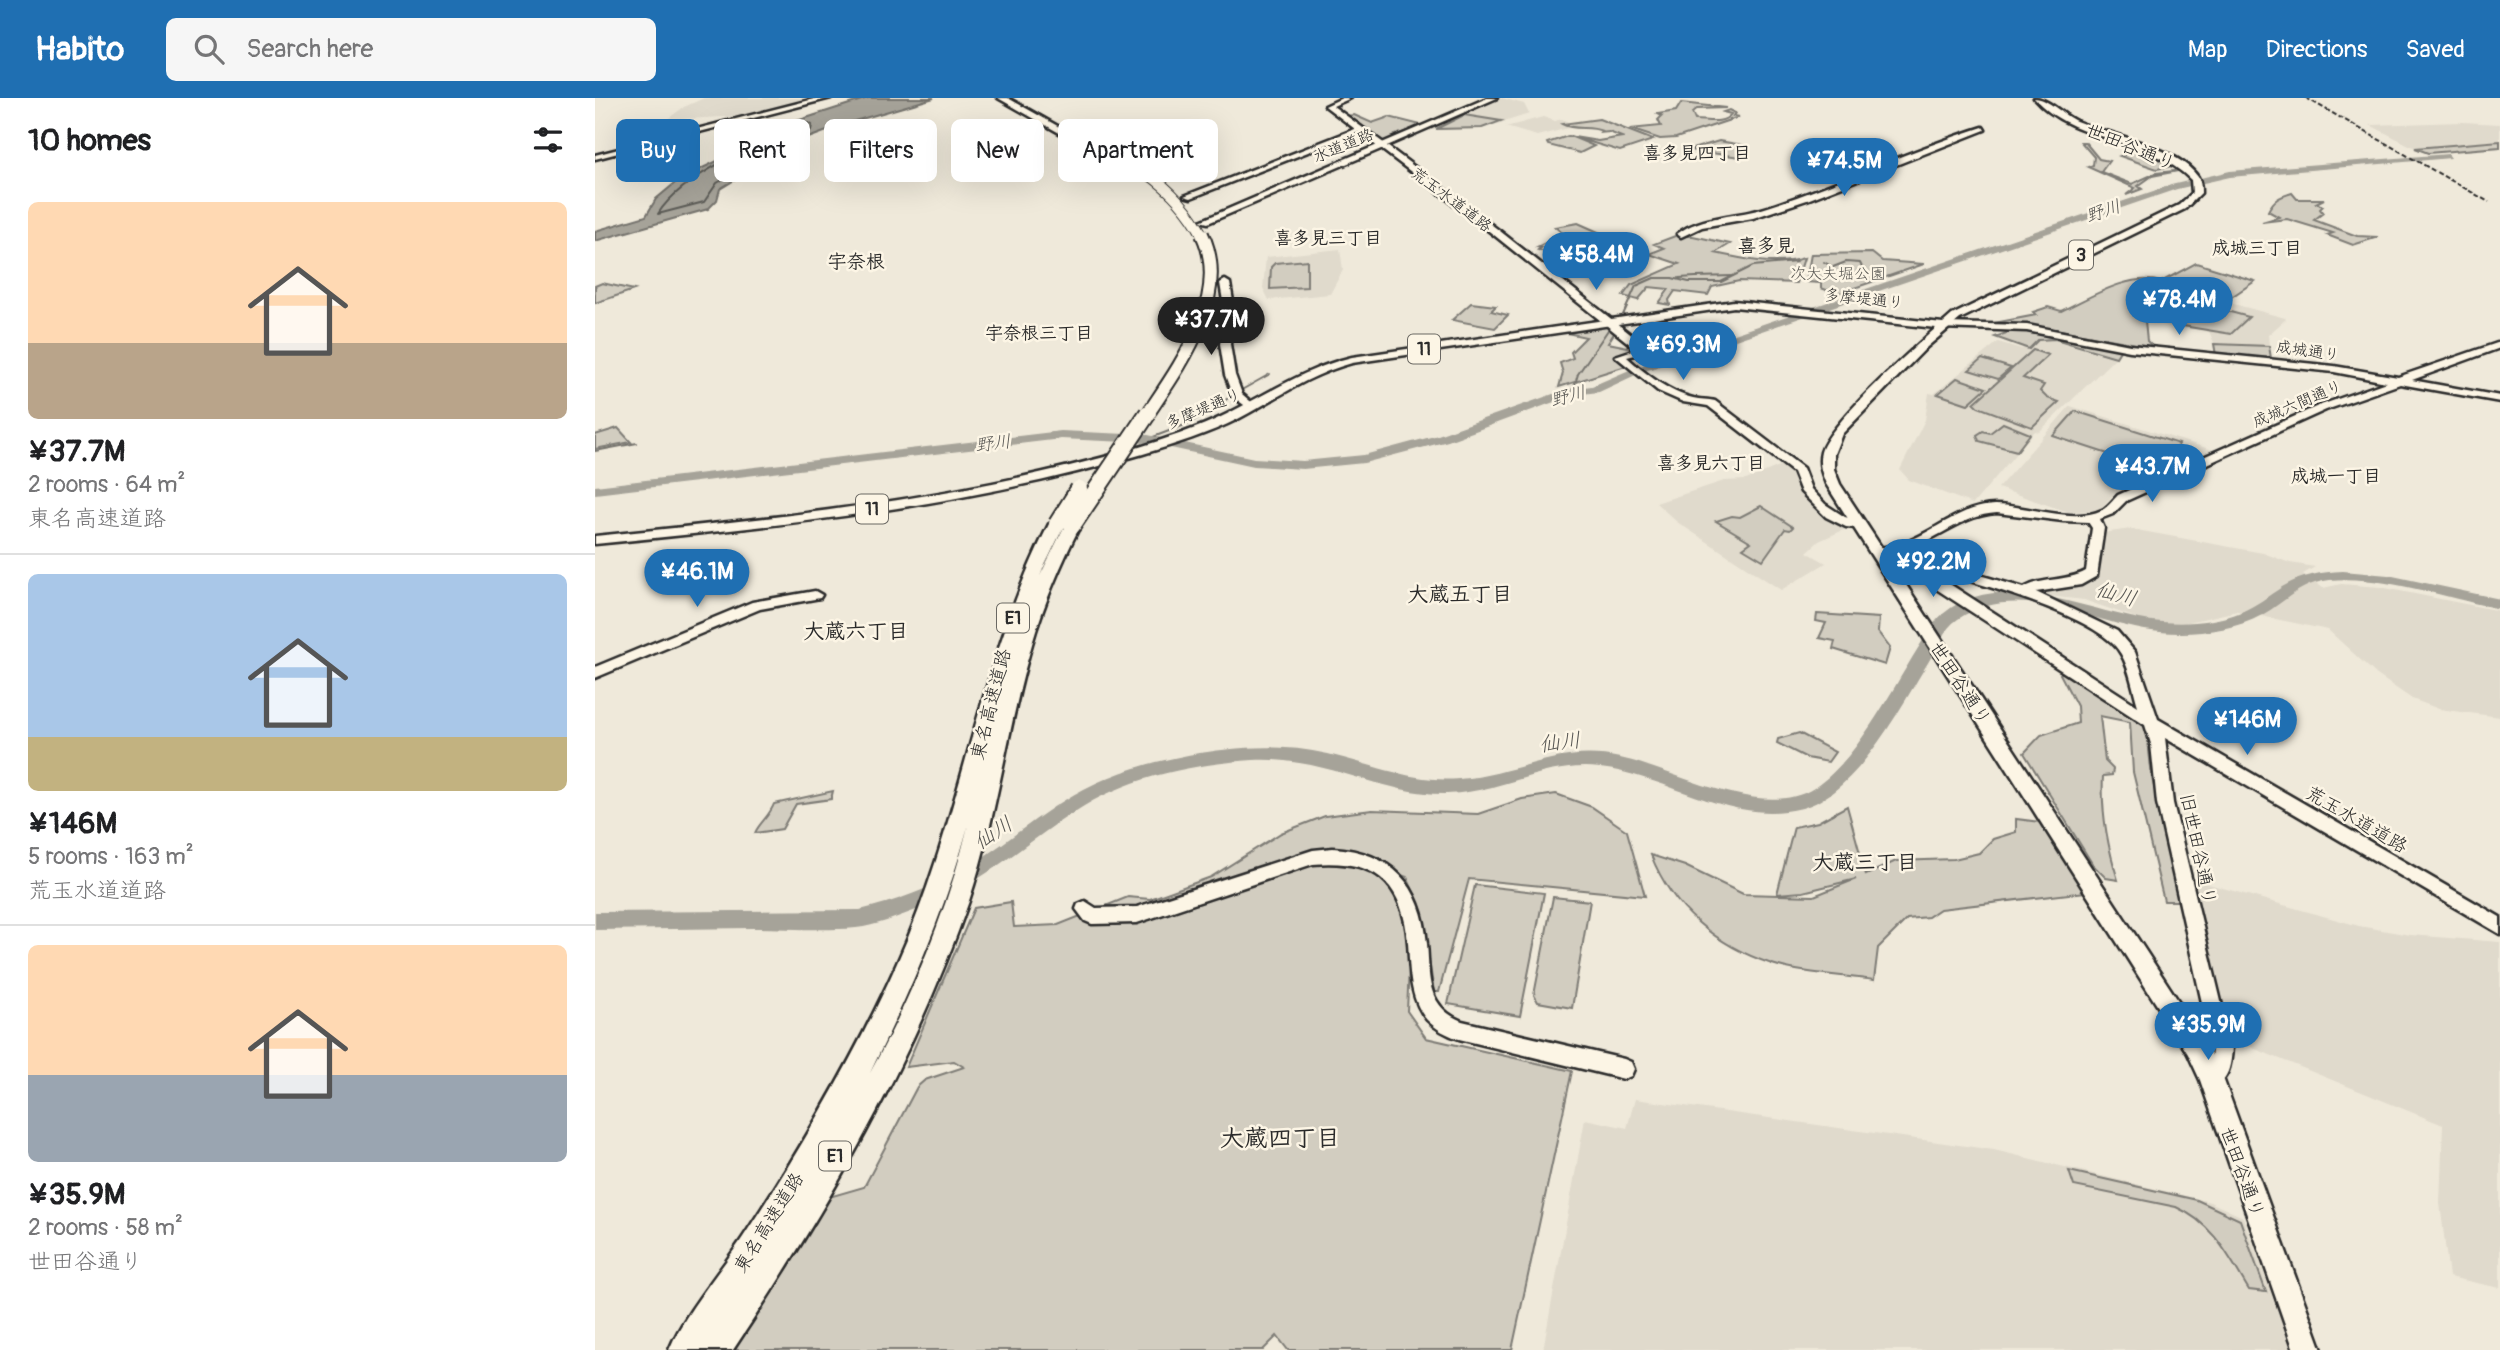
<!DOCTYPE html>
<meta charset="utf-8">
<style>
body{margin:0;font-family:Pangolin,"Klee One",sans-serif;background:#f6f6f6;color:#202124;height:100vh;display:flex;flex-direction:column;font-size:26px;white-space:nowrap}
*{box-sizing:border-box;margin:0}
p{font-size:23px;color:#757577}
.icon{flex:none;width:38px;height:38px;fill:none;stroke:currentColor;stroke-width:2;stroke-linecap:round;stroke-linejoin:round}
.map{position:relative;flex:1;overflow:hidden}
.panel{display:flex;flex-direction:column;background:#fff;width:595px}
.panel>*{flex:none}
.banner{position:absolute;left:21px;top:21px;width:665px;height:63px;display:flex;gap:14px}
.price{position:absolute;translate:-50% -60px;padding:0 16px;border-radius:24px;background:#1f6fb2;color:#fff;font-size:23px;line-height:46px;filter:drop-shadow(0 2px 4px #0008)}
.price::after{content:'';position:absolute;left:50%;top:42px;width:21px;height:16px;margin-left:-10px;background:inherit;clip-path:polygon(0 0,100% 0,50% 100%)}
.price.on{background:#222;color:#fff}
ul{padding:0;list-style:none}
li{display:grid;align-content:center;gap:14px;height:371px;padding:0 28px}
li+li{border-top:2px solid #e0e0e0}
li span{display:grid;place-items:center;height:217px;border-radius:10px;color:#555}
li>.icon{margin-inline-start:auto}
span .icon{width:126px;height:126px;fill:#fffc;stroke-width:1}
li b{font-size:30px}
h2{display:flex;justify-content:space-between;align-items:center;height:84px;padding:0 28px;font-size:30px}
.chip{padding:0 24px;border-radius:10px;background:#fff;box-shadow:0 7px 28px #0002;font-size:24px;line-height:63px}
.chip.on{background:#1f6fb2;color:#fff}
header{display:flex;align-items:center;gap:42px;box-sizing:border-box;height:98px;padding:0 35px;background:#1f6fb2;color:#fff}
header strong{font-size:33px}
nav{display:flex;gap:38px;margin-inline-start:auto;font-size:24px}
.search{width:490px;height:63px;background:#f6f6f6;display:flex;align-items:center;gap:18px;box-sizing:border-box;padding:0 24px;border-radius:10px;color:#757577;font-size:26px}
main{display:flex;flex:1;min-height:0}
.map>svg:first-child{display:block}
.built{fill:#e0dacc}
.green{fill:#d2cdc0;stroke:#7e7c76;stroke-width:2}
.water{fill:#a6a399;stroke:#75736d;stroke-width:2}
.lines{fill:none;stroke-linecap:round;stroke-linejoin:round}
.shore{stroke:#5c5b57;stroke-width:2}
.stream{stroke:#75736d;stroke-width:2}
.river{fill:#a6a399;fill-rule:evenodd}
.secondary-casing{stroke:#2b2b2b;stroke-width:5}
.primary-casing{stroke:#2b2b2b;stroke-width:5}
.highway-casing{stroke:#2b2b2b;stroke-width:5}
.secondary{fill:#fcf5e5;fill-rule:evenodd}
.primary{fill:#fcf5e5;fill-rule:evenodd}
.highway{fill:#fcf5e5;fill-rule:evenodd}
.rail{stroke:#2b2b2b;stroke-width:2;stroke-dasharray:5 2.5;stroke-linecap:butt}
.highway-bridge-far2-casing{stroke:#2b2b2b;stroke-width:12;stroke-linecap:butt}
.highway-bridge-far1-casing{stroke:#2b2b2b;stroke-width:16;stroke-linecap:butt}
.highway-bridge-casing{stroke:#2b2b2b;stroke-width:20;stroke-linecap:butt}
.highway-bridge-far2{stroke:#fcf5e5;stroke-width:10}
.highway-bridge-far1{stroke:#fcf5e5;stroke-width:12}
.highway-bridge{stroke:#fcf5e5;stroke-width:16}
.labels{text-anchor:middle;stroke-width:5;stroke-linejoin:round;paint-order:stroke}
.far-street-label{font-size:16px;fill:#2b2b2b;stroke:#fcf5e5}
.far-park-label{font-size:16px;fill:#555450;stroke:#fcf5e5}
.far-neighbourhood-label{font-size:18px;font-weight:bold;fill:#2b2b2b;stroke:#fcf5e5}
.far-water-label{font-size:18px;font-style:italic;fill:#565552;stroke:#fcf5e5}
.shield{fill:#fcf5e5;stroke:#6a6863;stroke-width:2}
.shield-label{font-size:18px;font-weight:bold;fill:#2b2b2b}
.street-label{font-size:19px;fill:#2b2b2b;stroke:#fcf5e5}
.far-quarter-label{font-size:19px;font-weight:bold;fill:#2b2b2b;stroke:#fcf5e5}
.neighbourhood-label{font-size:21px;font-weight:bold;fill:#2b2b2b;stroke:#fcf5e5}
.water-label{font-size:21px;font-style:italic;fill:#565552;stroke:#fcf5e5}
.near-neighbourhood-label{font-size:24px;font-weight:bold;fill:#2b2b2b;stroke:#fcf5e5}
</style>
<header>
<strong>Habito</strong>
<div class="search"><svg class="icon" aria-label="search" viewBox="0 0 24 24"><circle cx="10" cy="10" r="6"/><path d="M15 15l6 6"/></svg>Search here</div>
<nav><a>Map</a><a>Directions</a><a>Saved</a></nav>
</header>
<main>
<section class="panel">
<h2>10 homes<svg class="icon" aria-label="filters" viewBox="0 0 24 24"><path d="M4 7h16M4 17h16"/><circle cx="9" cy="7" r="2"/><circle cx="15" cy="17" r="2"/></svg></h2>
<ul>
<li><span style="background:linear-gradient(#ffd9b3 65%,#b9a48a 0)"><svg class="icon" aria-label="home" viewBox="0 0 24 24"><path d="M3 11l9-7 9 7M6 9v11h12V9"/></svg></span><div><b>¥37.7M</b><p>2 rooms · 64 m²</p><p>東名高速道路</p></div></li>
<li><span style="background:linear-gradient(#a9c7e8 75%,#c2b280 0)"><svg class="icon" aria-label="home" viewBox="0 0 24 24"><path d="M3 11l9-7 9 7M6 9v11h12V9"/></svg></span><div><b>¥146M</b><p>5 rooms · 163 m²</p><p>荒玉水道道路</p></div></li>
<li><span style="background:linear-gradient(#ffd9b3 60%,#9aa5b1 0)"><svg class="icon" aria-label="home" viewBox="0 0 24 24"><path d="M3 11l9-7 9 7M6 9v11h12V9"/></svg></span><div><b>¥35.9M</b><p>2 rooms · 58 m²</p><p>世田谷通り</p></div></li>
</ul>
</section>
<div class="map">
<svg width="1905" height="1252" viewBox="0 0 1905 1252">
<rect width="100%" height="100%" fill="#efe9da"/>
<filter id="ink" filterUnits="userSpaceOnUse"><feTurbulence type="fractalNoise" baseFrequency=".0143" numOctaves="2"/><feDisplacementMap in="SourceGraphic" scale="14" xChannelSelector="R" yChannelSelector="G"/><feConvolveMatrix kernelMatrix="1 2 1 2 8 2 1 2 1" color-interpolation-filters="sRGB"/></filter>
<g filter="url(#ink)">
<g class="built">
<path d="M109,0H214L165,17L71,22L89,9Z"/>
<path d="M907,0L929,6L934,16L887,31L833,32Z"/>
<path d="M948,19L960,23L967,21L973,24L968,26L974,30L942,38L911,29Z"/>
<path d="M1867,24L1905,26V43L1820,50L1775,27Z"/>
<path d="M745,151L748,172L735,196L674,202L668,190L671,159Z"/>
<path d="M1598,195L1690,220L1691,221L1673,237L1674,248L1619,245L1614,233L1554,225L1553,205Z"/>
<path d="M1451,240L1520,260L1444,334L1440,333L1378,406L1314,382L1305,372L1330,322L1334,295L1339,296L1403,244L1427,251L1437,242Z"/>
<path d="M1475,308L1621,353L1518,397L1506,410L1497,413L1473,414L1403,390Z"/>
<path d="M1189,366L1199,374L1198,382L1212,398L1255,429L1224,443L1212,454L1231,465L1186,492L1082,424L1061,405L1129,383L1151,382Z"/>
<path d="M1536,431L1668,455L1695,465L1720,469L1708,476L1728,490L1746,486L1785,489L1905,513V619L1844,611L1817,601L1782,577L1733,532L1642,513L1581,527L1556,525L1489,502L1445,497L1443,493L1496,485L1505,475L1508,435Z"/>
<path d="M1592,780L1764,828L1815,837L1905,844V1190L1854,1179L1845,1105L1848,1027L1631,939Z"/>
<path d="M1040,1001L1399,1052L1615,1104L1648,1119L1697,1252H948L990,1021L1032,1030Z"/>
</g>
<g class="green">
<path d="M1086,5L1131,10L1102,11L1097,15L1100,22C1112,22 1128,27 1136,16L1128,14L1134,12L1140,15L1138,18L1144,19L1081,40L1065,41L1035,31L1066,28L1063,22L1067,18L1063,16L1081,13Z"/>
<path d="M759,17L777,25L794,19L830,28L800,37L802,40L788,45L751,18Z"/>
<path d="M869,17L906,23L887,30L841,31Z"/>
<path d="M1004,21L1058,42L1025,53L975,38L999,48L985,55L953,47L952,45L973,38L1003,43L1027,39L1014,34L1004,35L1007,33C995,27 980,33 967,26Z"/>
<path d="M1124,43L1148,47L1145,49L1152,54L1145,59L1094,52Z"/>
<path d="M1905,43V49L1833,55L1820,50Z"/>
<path d="M1486,44H1490L1504,61L1514,63L1506,74L1537,86L1561,75L1588,72L1557,78L1543,88L1547,91L1531,97L1540,90L1493,69L1498,67L1499,59Z"/>
<path d="M1547,51L1578,68L1562,71L1525,58Z"/>
<path d="M559,59L583,66L606,59L614,63L572,76L551,61Z"/>
<path d="M1697,95L1702,101H1729L1721,105L1728,108L1725,111L1728,115L1719,122L1762,138L1783,139L1758,147L1732,137L1738,135L1692,121L1667,124L1684,119L1673,113C1679,101 1684,99 1697,95Z"/>
<path d="M983,125L1042,151C1019,158 978,146 960,129Z"/>
<path d="M965,138L1012,152L1003,159L982,153L970,161L943,152L946,150L942,149Z"/>
<path d="M1080,138H1098L1135,146L1120,155C1151,161 1179,169 1209,160L1201,185L1144,183L1117,189L1113,197L1080,193L1074,202L1075,207L1064,205L1074,191L1054,189L1043,202L1028,198L1036,187L1084,166L1054,156L1069,150L1059,146Z"/>
<path d="M1277,155L1287,163L1329,166L1242,196L1226,190V185L1211,184L1216,156Z"/>
<path d="M712,162V189L675,191L676,169L680,165Z"/>
<path d="M1601,165L1660,183L1632,202L1596,192L1548,202L1552,243L1558,249L1454,230L1394,226L1441,217L1438,214L1453,209L1466,213C1495,200 1533,174 1566,184Z"/>
<path d="M7,185L39,192L0,205V188Z"/>
<path d="M876,205L901,208L896,213L913,217L900,230L857,222Z"/>
<path d="M1613,208L1654,219L1636,236L1582,227L1575,218Z"/>
<path d="M1015,227L1021,232L1013,245L1043,251L1022,257L1034,267L964,289L968,275L965,265L978,260L976,254L991,239L967,234Z"/>
<path d="M1423,231L1526,251L1521,259L1460,241L1443,242L1434,251L1400,239Z"/>
<path d="M1619,246L1674,248L1676,260L1621,257Z"/>
<path d="M1438,252L1453,257L1428,280L1449,287L1445,293L1452,300L1464,304L1437,329L1383,309L1379,305Z"/>
<path d="M1387,261L1416,270L1403,281L1374,272Z"/>
<path d="M1362,280L1391,290L1373,306L1343,296Z"/>
<path d="M1480,313L1584,346L1565,373L1458,338Z"/>
<path d="M1408,325L1435,336L1422,353L1384,343L1382,337L1388,333L1395,335Z"/>
<path d="M23,330L36,344L0,351V337Z"/>
<path d="M1166,408L1198,429L1195,432L1190,431L1168,462L1148,450L1156,444L1121,423L1137,418L1145,419Z"/>
<path d="M1222,516L1284,520L1283,534L1295,550L1290,567L1238,551L1240,543L1224,540L1231,525L1221,523Z"/>
<path d="M1472,572L1551,624L1557,680L1586,803H1569L1538,674L1535,624L1505,618L1510,663L1518,671L1517,677L1508,678C1506,711 1513,750 1523,782L1511,780L1498,767L1429,655L1446,637L1483,625L1482,608L1465,576Z"/>
<path d="M1204,635L1240,654L1233,664L1212,660L1182,645L1183,641Z"/>
<path d="M238,693L236,701L201,706L187,731L160,735C164,725 174,719 179,706Z"/>
<path d="M961,696L997,709L1032,733L1050,798L874,781L844,894H839L826,810L812,779L770,764L800,787L811,809L815,846L812,913L831,940L977,973L917,1252H693L682,1238L668,1252H136L227,1101L269,1089L322,989L330,982L369,969L359,963L311,969L379,810L416,804L419,829L463,827L533,799L555,801L616,779L686,735L730,718L777,712L883,716L927,701Z"/>
<path d="M1252,708L1271,777L1301,763L1359,761L1384,755L1398,741L1421,734V721L1445,724L1491,794L1345,811L1333,819L1312,821L1283,850L1279,882C1246,877 1208,876 1177,866C1122,848 1077,811 1056,757L1090,768L1148,796L1219,798L1261,781L1208,794L1182,796L1199,729L1223,724Z"/>
<path d="M880,787L949,795L925,918L853,906Z"/>
<path d="M958,799L995,803L977,910L943,904L939,897Z"/>
<path d="M1474,1073L1602,1102L1645,1122L1671,1194L1654,1192C1634,1159 1618,1125 1581,1109L1479,1088Z"/>
</g>
<path class="water" d="M273,0H339L256,24L200,45L125,91L122,102L113,111L0,143V133L51,118L61,101L86,80L135,57L180,30Z"/>
<g class="lines">
<path class="shore" d="M213,25L217,27L216,32L167,54L156,66L122,85L109,104L63,116C87,76 170,42 213,25Z"/>
<g class="stream">
<path d="M1229,164L1238,169L1251,164L1265,165L1270,176"/>
<path d="M1101,179L1138,178"/>
<path d="M1077,180L1094,184H1126L1158,168L1201,164"/>
<path d="M1084,180L1101,179"/>
<path d="M1028,217L1041,188L1059,180H1077"/>
<path d="M978,293L983,276L1015,229"/>
<path d="M643,294L675,276"/>
<path d="M553,341L595,325L635,299"/>
<path d="M0,353L42,345"/>
</g>
<g class="river">
<path d="M1853,56L1856,60L1635,79L1582,91L1047,274L1004,294L978,297L853,343L769,365L708,371L659,368L553,345L466,341L0,396V388L466,333L553,337L659,360L708,363L769,357L843,337L972,291L997,288L1039,270L1576,87L1635,73Z"/>
<path d="M1748,473L1793,477L1905,501V511C1854,501 1770,471 1720,485C1700,491 1685,507 1667,517C1638,533 1597,537 1565,534C1499,528 1426,480 1363,521C1348,531 1343,549 1334,563C1305,610 1262,695 1207,710C1135,728 1074,678 1005,670C952,663 905,695 852,696C786,697 730,658 658,662C600,666 539,678 489,708C431,743 385,789 321,812C302,819 281,828 261,830C226,833 191,830 156,830C104,831 52,831 0,832V814L265,812C301,803 335,791 367,772C409,748 445,714 489,691C521,674 557,664 593,657C639,649 686,645 733,656C776,666 818,685 864,681C920,677 967,646 1025,660C1078,671 1168,723 1219,690C1269,657 1306,571 1341,523C1398,461 1500,519 1567,524C1592,526 1622,524 1646,514C1661,508 1673,498 1687,489C1707,477 1726,474 1748,473Z"/>
</g>
<defs>
<g id="secondary">
<path d="M747,0H756L738,8L790,46V50H784L764,34L596,100L589,98L760,31L730,8Z"/>
<path d="M1388,29L1390,32L1212,102L1158,120L1107,129L1086,139L1082,136C1106,117 1144,119 1173,109C1246,85 1315,52 1388,29Z"/>
<path d="M899,133H905L1053,250V254L1032,259C1051,276 1073,294 1098,300C1105,302 1113,301 1120,303L1208,370L1216,391L1230,406L1250,419L1270,425V431L1251,429L1231,419L1206,394L1198,374L1113,308L1088,304L1063,293L1020,258L1041,251L899,137Z"/>
<path d="M630,182L635,185L640,216L635,246L640,277L647,296L662,309L656,312L638,299L630,277L625,246L630,216L625,185Z"/>
<path d="M1349,225L1432,227L1535,247L1739,268L1803,279L1905,244V250L1817,282L1905,298V304L1805,286L1731,312L1531,403L1518,416L1505,421L1509,430L1502,478L1486,487L1441,494L1522,533L1540,554L1563,621L1905,819V836L1570,640L1578,705L1637,949C1636,967 1634,983 1616,990L1609,987L1606,980L1616,965L1617,949L1562,705L1556,646L1550,627L1283,453L1285,450C1294,448 1303,448 1311,444C1342,432 1366,408 1400,407C1432,407 1478,426 1507,412C1513,409 1518,402 1523,397L1723,308L1791,284L1739,274L1535,253L1432,233L1345,230V226ZM1402,415L1468,423L1493,424L1497,430L1491,473C1471,484 1447,479 1429,490L1326,460L1316,461L1306,454C1340,444 1366,417 1402,415ZM1330,470C1374,483 1505,517 1526,556C1535,571 1538,592 1543,608Z"/>
<path d="M220,493L227,497L225,500L165,511L0,580V569L157,504Z"/>
<path d="M738,750C797,754 827,787 832,846C834,864 832,887 842,903C848,913 857,919 867,923L1029,961L1036,964L1039,971L1036,978L1029,981L864,941C852,937 841,931 832,922C814,901 815,871 813,845C808,783 779,761 718,766L542,825L497,826L490,823L481,811L483,806L490,803L501,810L542,809L718,752Z"/>
</g>
<g id="primary">
<path d="M223,0H236L0,61V57Z"/>
<path d="M892,0H902L792,48L905,133V137H899L786,51L613,125L605,123Z"/>
<path d="M1439,0C1453,0 1468,17 1481,23C1515,37 1582,48 1603,79C1606,84 1606,90 1606,95L1590,111L1365,221L1332,249L1247,336L1239,356V371L1245,386L1609,942L1628,980L1727,1252H1699L1605,982L1593,956L1231,386C1227,376 1223,366 1226,354C1235,325 1315,253 1341,230L1139,209L757,265C715,276 681,301 643,321C613,336 581,346 548,356C369,409 185,428 0,446V438C182,420 362,402 538,351C570,341 602,331 632,316C674,295 711,270 757,259L1139,203L1348,225L1357,217L1584,107L1597,95L1596,82C1553,38 1478,45 1439,0Z"/>
</g>
<g id="highway">
<path d="M403,0H413L475,35L468,37Z"/>
<path d="M462,421L470,426L448,471L445,478L471,425H483L485,428C466,466 449,505 437,546C412,630 402,719 374,803C318,964 232,1111 138,1252H74C90,1213 129,1169 152,1133C208,1047 260,959 302,865C367,722 382,568 454,426ZM373,728C352,814 317,897 275,975C314,895 350,814 373,728Z"/>
</g>
</defs>
<use href="#secondary" class="secondary-casing"/>
<use href="#primary" class="primary-casing"/>
<use href="#highway" class="highway-casing"/>
<use href="#secondary" class="secondary"/>
<use href="#primary" class="primary"/>
<use href="#highway" class="highway"/>
<path class="rail" d="M1711,0L1894,104"/>
<defs>
<path id="highway-bridge-far2" d="M477,33C530,59 580,84 608,138"/>
<path id="highway-bridge-far1" d="M552,317C584,269 637,198 607,136"/>
<g id="highway-bridge">
<path d="M462,426L484,391"/>
<path d="M477,428L553,315"/>
</g>
</defs>
<use href="#highway-bridge-far2" class="highway-bridge-far2-casing"/>
<use href="#highway-bridge-far1" class="highway-bridge-far1-casing"/>
<use href="#highway-bridge" class="highway-bridge-casing"/>
<use href="#highway-bridge-far2" class="highway-bridge-far2"/>
<use href="#highway-bridge-far1" class="highway-bridge-far1"/>
<use href="#highway-bridge" class="highway-bridge"/>
</g>
</g>
<g class="labels">
<g class="far-street-label">
<text transform="translate(748 47) rotate(-23)" y="6">水道道路</text>
<text transform="translate(857 101) rotate(37)" y="6">荒玉水道道路</text>
<text transform="translate(1269 200) rotate(6)" y="6">多摩堤通り</text>
<text transform="translate(1713 252) rotate(8)" y="6">成城通り</text>
<text transform="translate(1702 305) rotate(-23)" y="6">成城六間通り</text>
<text transform="translate(608 310) rotate(-23)" y="6">多摩堤通り</text>
</g>
<g class="far-park-label">
<text x="1243" y="181">次大夫堀公園</text>
</g>
<g class="far-neighbourhood-label">
<text x="1102" y="61">喜多見四丁目</text>
<text x="733" y="146">喜多見三丁目</text>
<text x="1662" y="156">成城三丁目</text>
<text x="444" y="241">宇奈根三丁目</text>
<text x="1116" y="371">喜多見六丁目</text>
<text x="1741" y="384">成城一丁目</text>
</g>
<g class="far-water-label">
<text transform="translate(1508 113) rotate(-19)" y="6">野川</text>
<text transform="translate(973 298) rotate(-14)" y="6">野川</text>
<text transform="translate(398 345) rotate(-7)" y="6">野川</text>
</g>
<g class="shield">
<rect x="1474" y="142.5" width="24" height="29" rx="5"/>
<rect x="813" y="236.5" width="32" height="29" rx="5"/>
<rect x="261" y="396.5" width="32" height="29" rx="5"/>
<rect x="402" y="505.5" width="32" height="29" rx="5"/>
<rect x="224" y="1043.5" width="32" height="29" rx="5"/>
</g>
<g class="shield-label">
<text x="1486" y="163">3</text>
<text x="829" y="257">11</text>
<text x="277" y="417">11</text>
<text x="418" y="526">E1</text>
<text x="240" y="1064">E1</text>
</g>
<g class="street-label">
<text transform="translate(1536 48) rotate(22)" y="7">世田谷通り</text>
<text transform="translate(1366 585) rotate(57)" y="7">世田谷通り</text>
<text transform="translate(395 606) rotate(-76)" y="7">東名高速道路</text>
<text transform="translate(1762 721) rotate(30)" y="7">荒玉水道道路</text>
<text transform="translate(1604 751) rotate(78)" y="7">旧世田谷通り</text>
<text transform="translate(1648 1074) rotate(70)" y="7">世田谷通り</text>
<text transform="translate(173 1124) rotate(-58)" y="7">東名高速道路</text>
</g>
<g class="far-quarter-label">
<text x="1171" y="154">喜多見</text>
<text x="261" y="170">宇奈根</text>
</g>
<g class="neighbourhood-label">
<text x="865" y="503">大蔵五丁目</text>
<text x="261" y="540">大蔵六丁目</text>
<text x="1270" y="771">大蔵三丁目</text>
</g>
<g class="water-label">
<text transform="translate(1521 496) rotate(15)" y="7">仙川</text>
<text transform="translate(965 644) rotate(-7)" y="7">仙川</text>
<text transform="translate(398 735) rotate(-33)" y="7">仙川</text>
</g>
<g class="near-neighbourhood-label">
<text x="685" y="1048">大蔵四丁目</text>
</g>
</g>
</svg>
<b class="price" style="left:1249px;top:100px">¥74.5M</b>
<b class="price" style="left:1001px;top:194px">¥58.4M</b>
<b class="price" style="left:1584px;top:239px">¥78.4M</b>
<b class="price on" style="left:616px;top:259px">¥37.7M</b>
<b class="price" style="left:1088px;top:284px">¥69.3M</b>
<b class="price" style="left:1557px;top:406px">¥43.7M</b>
<b class="price" style="left:1338px;top:501px">¥92.2M</b>
<b class="price" style="left:102px;top:511px">¥46.1M</b>
<b class="price" style="left:1652px;top:659px">¥146M</b>
<b class="price" style="left:1613px;top:964px">¥35.9M</b>
<div class="banner">
<a class="chip on">Buy</a>
<a class="chip">Rent</a>
<a class="chip">Filters</a>
<a class="chip">New</a>
<a class="chip">Apartment</a>
</div>
</div>
</main>
